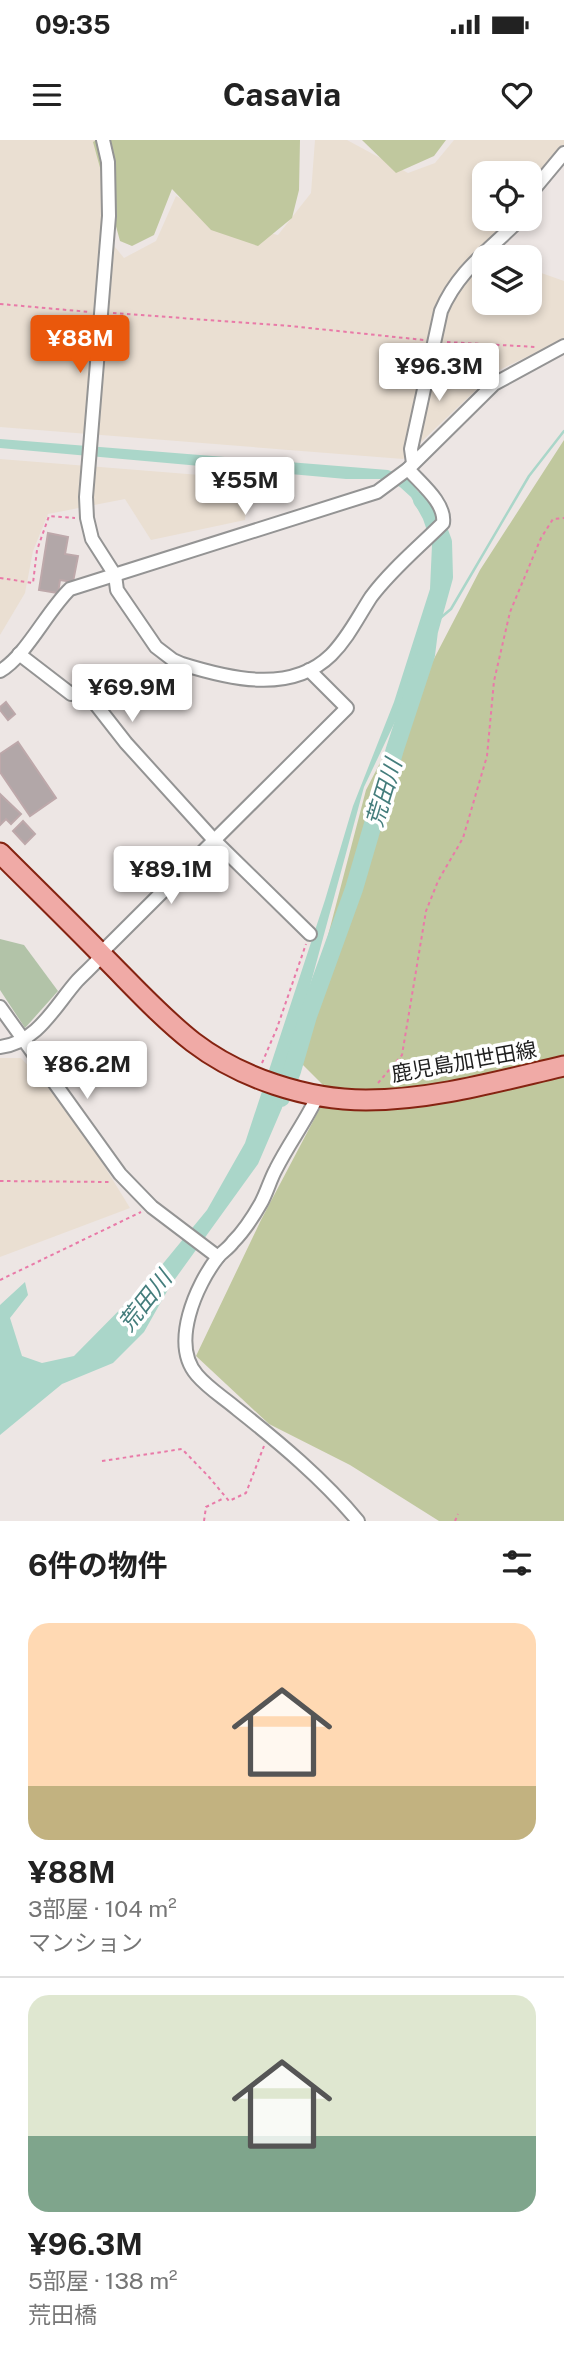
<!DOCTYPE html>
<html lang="ja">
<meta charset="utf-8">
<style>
body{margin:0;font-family:"Public Sans","Noto Sans JP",sans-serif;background:#f6f6f6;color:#222;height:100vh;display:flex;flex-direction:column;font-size:26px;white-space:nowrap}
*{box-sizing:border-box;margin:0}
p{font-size:23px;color:#767676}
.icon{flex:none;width:38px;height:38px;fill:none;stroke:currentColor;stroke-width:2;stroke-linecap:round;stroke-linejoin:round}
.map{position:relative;height:1381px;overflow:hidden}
.sheet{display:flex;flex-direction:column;background:#fff;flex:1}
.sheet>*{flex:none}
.buttons{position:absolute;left:472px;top:21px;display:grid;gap:14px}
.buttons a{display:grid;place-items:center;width:70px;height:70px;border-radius:14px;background:#fff;box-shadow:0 4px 10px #0003;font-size:35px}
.price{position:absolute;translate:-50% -60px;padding:0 16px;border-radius:7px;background:#fff;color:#222;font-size:23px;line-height:46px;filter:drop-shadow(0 2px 4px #0008)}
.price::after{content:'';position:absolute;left:50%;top:42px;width:21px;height:16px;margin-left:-10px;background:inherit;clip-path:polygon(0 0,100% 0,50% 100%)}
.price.on{background:#ea580c;color:#fff}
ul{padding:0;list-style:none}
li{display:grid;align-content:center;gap:14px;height:371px;padding:0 28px}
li+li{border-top:2px solid #e0e0e0}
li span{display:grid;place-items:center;height:217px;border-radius:21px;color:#555}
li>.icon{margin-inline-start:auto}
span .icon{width:126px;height:126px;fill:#fffc;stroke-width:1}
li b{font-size:30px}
h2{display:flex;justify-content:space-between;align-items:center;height:84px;padding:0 28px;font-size:30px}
.status{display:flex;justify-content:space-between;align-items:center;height:49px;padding:0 35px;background:#fff;direction:ltr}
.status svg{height:19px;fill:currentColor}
header{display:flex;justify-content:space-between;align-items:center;height:91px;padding:0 28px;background:#fff;font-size:32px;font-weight:700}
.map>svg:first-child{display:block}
.farmland{fill:#eadfd2}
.forest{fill:#c0c89e}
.cemetery{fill:#b2c3a8}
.water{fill:#aad6c9}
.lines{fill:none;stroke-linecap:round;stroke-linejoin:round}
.stream{stroke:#aad6c9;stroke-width:2.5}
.river{stroke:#aad6c9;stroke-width:18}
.building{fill:#b2a7a8;stroke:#bda8aa;stroke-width:2}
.minor-casing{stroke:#949494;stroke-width:16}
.primary-casing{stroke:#852311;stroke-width:23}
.path{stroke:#e97aa8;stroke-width:2;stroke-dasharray:3.5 3.5;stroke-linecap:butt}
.minor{stroke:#fff;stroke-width:12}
.primary{stroke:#f0aaa6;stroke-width:19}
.labels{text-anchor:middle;stroke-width:7;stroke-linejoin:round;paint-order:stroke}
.street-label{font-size:21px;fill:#1d1d1d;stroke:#fff}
.water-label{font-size:23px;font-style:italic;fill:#447d7c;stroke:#fff}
</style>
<div class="status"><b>09:35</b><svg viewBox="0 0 49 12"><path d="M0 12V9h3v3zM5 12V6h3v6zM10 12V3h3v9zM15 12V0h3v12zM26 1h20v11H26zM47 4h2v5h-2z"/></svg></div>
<header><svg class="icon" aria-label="menu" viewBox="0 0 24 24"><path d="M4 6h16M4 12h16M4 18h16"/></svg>Casavia<svg class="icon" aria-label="heart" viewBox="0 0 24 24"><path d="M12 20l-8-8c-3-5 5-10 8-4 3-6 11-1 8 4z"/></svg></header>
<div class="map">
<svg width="564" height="1381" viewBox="0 0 564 1381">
<rect width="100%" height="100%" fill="#ede6e4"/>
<g class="farmland">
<path d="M0,0H99L104,5L101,90L124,118L156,101L176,56L228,84L278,95L311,53L315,0H347L408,33L435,23L454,0H564V9L530,53V33H485V79H508L491,98L505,117H485V163H530V129L564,141V199L495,232L403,319L0,287Z"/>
<path d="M0,319L250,339L245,380L151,400L125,359L48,374L33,411L25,453L0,495Z"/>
<path d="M0,918H21L73,975L130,1068L0,1117Z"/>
</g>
<g class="forest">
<path d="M96,0H300L299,50L292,78L258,106L211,90L172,49L154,95L132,106L120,101L93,2Z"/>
<path d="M362,0H446L434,16L396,33Z"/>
<path d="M564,300V1381H439L350,1325L269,1284L196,1216L261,1080L329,951L296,918L366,650L480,430Z"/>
</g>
<path class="cemetery" d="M0,799L24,805L58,851L25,888L0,850Z"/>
<path class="water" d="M0,299L388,330L408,338L432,370L440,403L436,454L403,565L364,647L294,905L282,968L258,1024L170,1146L144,1192L113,1223L62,1244L0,1295V1165L25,1142L28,1155L10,1178L22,1216L42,1223L74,1216L152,1137L207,1070L245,1003L325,760L353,666L394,562L430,449L432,405L423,379L411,357L400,347L384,339H346L0,308Z"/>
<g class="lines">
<path class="stream" d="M432,485L451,469L529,336L564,291"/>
<path class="river" d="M281,958L292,931L308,876L354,749L395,609L426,515L429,491L444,437L443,402L432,372L422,360"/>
</g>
<g class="building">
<path d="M48,393L68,397L65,414L78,416L73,442L60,440L58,453L39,450Z"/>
<path d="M6,562L15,574L8,580L0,570V567Z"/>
<path d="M18,602L56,658L30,676L0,632V614Z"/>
<path d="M0,654L21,674L11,684L6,679L0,685Z"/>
<path d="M23,681L35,694L25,704L13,691Z"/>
</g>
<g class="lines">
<defs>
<g id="minor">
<path d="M103,0L108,22L109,76L86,357L87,378L92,399L115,435L117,450L156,507L173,520L182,524C230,539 291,554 331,515C348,498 358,477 371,457C391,430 419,407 443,383C446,363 420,343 408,329"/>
<path d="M530,54L564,13"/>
<path d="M413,323L411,309L441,171C459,129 490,110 520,79"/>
<path d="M19,514L71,554L83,548L126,603L214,700L310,794"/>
<path d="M0,531C26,516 47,471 70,449L377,352L408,329L494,244L564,206"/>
<path d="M0,867L120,1034L152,1067L218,1117"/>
<path d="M0,907C37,903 55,866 77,841C87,830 100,821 106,808L347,568L309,530"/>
<path d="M318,955C306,981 289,1003 276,1029C270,1040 267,1052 261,1063C253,1077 244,1091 233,1102C229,1108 222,1112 218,1117C196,1145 170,1204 197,1235C209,1249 223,1257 237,1269C280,1303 323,1339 358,1381"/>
</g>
<path id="primary" d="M0,713C35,748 70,782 105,818C133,846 161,877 193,902C240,938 307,960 366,960C433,960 499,941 564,926"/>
</defs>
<use href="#minor" class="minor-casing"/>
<use href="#primary" class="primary-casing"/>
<g class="path">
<path d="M0,164L90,172"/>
<path d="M113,173L290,186L424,200"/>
<path d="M447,202L536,207"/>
<path d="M0,438L33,443L37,410L49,376L75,378"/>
<path d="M110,563L163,527"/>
<path d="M262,923L277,888L306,804"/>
<path d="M378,943L402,915L426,771L438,741L463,698L487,616L494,541L510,472L541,398L553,379L564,378"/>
<path d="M0,1041L111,1042"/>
<path d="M0,1140L141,1072"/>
<path d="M102,1321L182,1309L209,1337L229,1361L246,1353L264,1306"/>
<path d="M204,1381L206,1367L224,1358"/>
<path d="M455,1381L458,1374"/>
</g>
<use href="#minor" class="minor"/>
<use href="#primary" class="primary"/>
</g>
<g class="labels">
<g class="street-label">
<text transform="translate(464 922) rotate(-10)" y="7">鹿児島加世田線</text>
</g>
<g class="water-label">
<text transform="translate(384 653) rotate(-73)" y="8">荒田川</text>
<text transform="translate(145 1161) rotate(-52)" y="8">荒田川</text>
</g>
</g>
</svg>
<div class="buttons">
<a><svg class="icon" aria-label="locate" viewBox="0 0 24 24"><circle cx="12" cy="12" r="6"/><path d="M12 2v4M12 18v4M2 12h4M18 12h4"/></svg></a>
<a><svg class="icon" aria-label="layers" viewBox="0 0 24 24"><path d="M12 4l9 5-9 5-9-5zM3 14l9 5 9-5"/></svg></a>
</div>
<b class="price on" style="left:80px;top:235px">¥88M</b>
<b class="price" style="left:439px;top:263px">¥96.3M</b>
<b class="price" style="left:245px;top:377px">¥55M</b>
<b class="price" style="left:132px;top:584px">¥69.9M</b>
<b class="price" style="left:171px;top:766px">¥89.1M</b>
<b class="price" style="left:87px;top:961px">¥86.2M</b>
</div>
<section class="sheet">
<h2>6件の物件<svg class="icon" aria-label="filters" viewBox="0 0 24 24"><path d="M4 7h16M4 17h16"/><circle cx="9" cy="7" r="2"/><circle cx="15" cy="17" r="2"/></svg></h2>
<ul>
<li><span style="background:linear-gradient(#ffd9b3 75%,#c2b280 0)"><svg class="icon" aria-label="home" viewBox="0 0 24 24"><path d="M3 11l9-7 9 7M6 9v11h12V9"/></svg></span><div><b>¥88M</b><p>3部屋 · 104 m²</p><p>マンション</p></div></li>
<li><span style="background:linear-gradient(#dfe7d0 65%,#7fa58c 0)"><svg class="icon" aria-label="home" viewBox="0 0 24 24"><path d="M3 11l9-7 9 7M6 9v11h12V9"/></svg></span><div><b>¥96.3M</b><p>5部屋 · 138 m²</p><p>荒田橋</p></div></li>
</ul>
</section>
